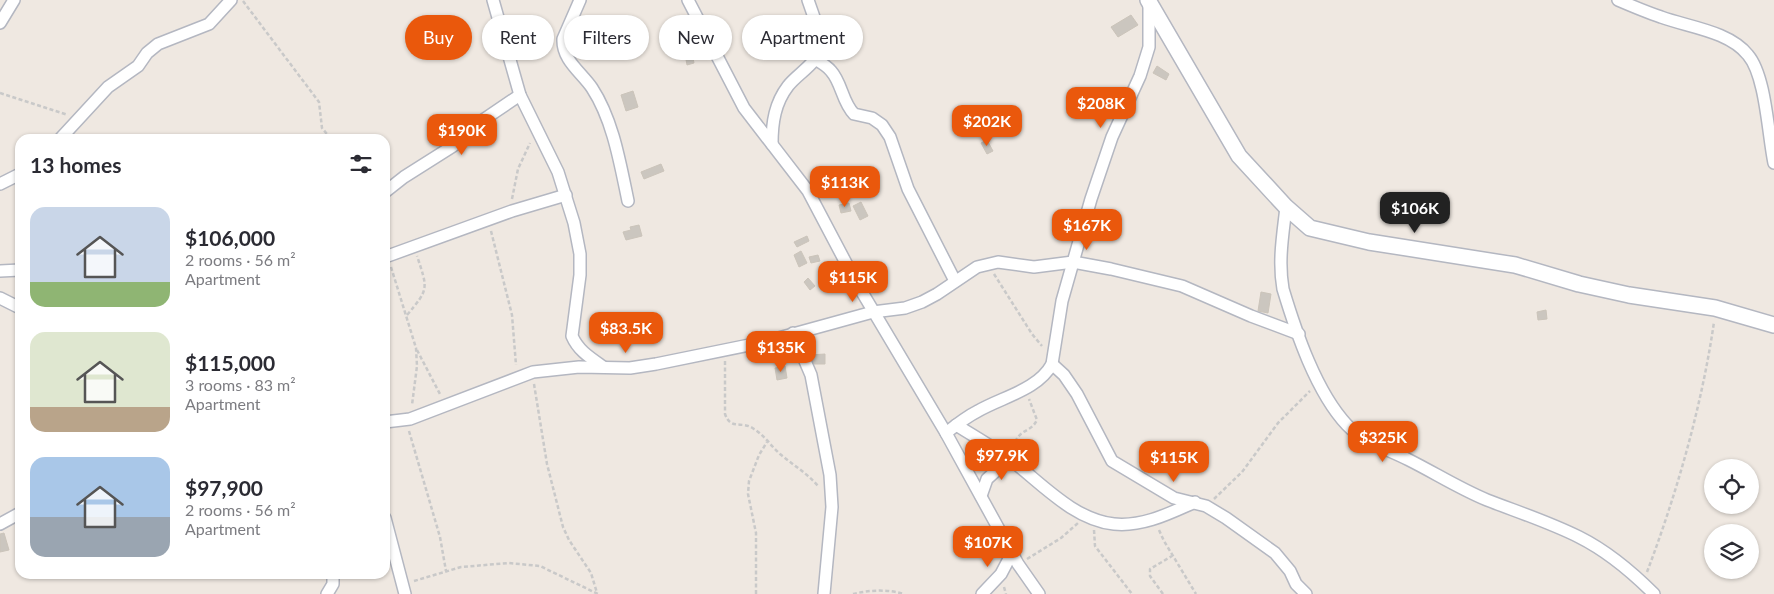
<!DOCTYPE html>
<meta charset="utf-8">
<style>
body{margin:0;font-family:Lato,sans-serif;background:#f7f7f7;color:#2b2b33;height:100vh;display:flex;flex-direction:column;font-size:19px;white-space:nowrap}
*{box-sizing:border-box;margin:0}
p{font-size:16px;color:#7c7c81}
.icon{flex:none;width:28px;height:28px;fill:none;stroke:currentColor;stroke-width:2;stroke-linecap:round;stroke-linejoin:round}
.map{position:relative;flex:1;overflow:hidden}
.drawer{position:absolute;left:15px;top:134px;width:375px;height:445px;display:flex;flex-direction:column;background:#fff;border-radius:15px;box-shadow:0 1px 4px #0004}
.drawer>*{flex:none}
.top-card{position:absolute;left:405px;top:15px;width:475px;height:45px;display:flex;gap:10px}
.buttons{position:absolute;left:1704px;top:459px;display:grid;gap:10px}
.buttons a{display:grid;place-items:center;width:55px;height:55px;border-radius:50%;background:#fff;box-shadow:0 1px 4px #0004;font-size:25px}
.price{position:absolute;translate:-50% -42px;padding:0 11px;border-radius:10px;background:#ea580c;color:#fff;font-size:16px;line-height:32px;filter:drop-shadow(0 1px 2px #0008)}
.price::after{content:'';position:absolute;left:50%;top:30px;width:15px;height:11px;margin-left:-8px;background:inherit;clip-path:polygon(0 0,100% 0,50% 100%)}
.price.on{background:#222;color:#fff}
ul{padding:0;list-style:none}
li{display:flex;align-items:center;gap:15px;height:125px;padding:0 15px}
li span{display:grid;place-items:center;flex:none;width:140px;height:100px;border-radius:15px;color:#555}
li>.icon{margin-inline-start:auto}
span .icon{width:60px;height:60px;fill:#fffc;stroke-width:1}
li b{font-size:21px}
h2{display:flex;justify-content:space-between;align-items:center;height:60px;padding:0 15px;font-size:21px}
.pill{padding:0 18px;border-radius:22px;background:#fff;box-shadow:0 1px 4px #0004;font-size:18px;line-height:45px}
.pill.on{background:#ea580c;color:#fff}
.map>svg:first-child{display:block}
.building{fill:#cbc6bf;stroke:#cbc4ba}
.lines{fill:none;stroke-linecap:round;stroke-linejoin:round}
.minor-casing{stroke:#b4b7c1;stroke-width:14}
.tertiary-casing{stroke:#b4b7c1;stroke-width:18}
.path{stroke:#c9c9c9;stroke-width:2.5;stroke-dasharray:4 2.5;stroke-linecap:butt}
.minor{stroke:#fff;stroke-width:11}
.tertiary{stroke:#fff;stroke-width:15}
</style>
<div class="map">
<svg width="1774" height="594" viewBox="0 0 1774 594">
<rect width="100%" height="100%" fill="#efe8e1"/>
<g class="building">
<path d="M1131,15L1138,25L1118,37L1111,27Z"/>
<path d="M692,53L694,63L687,65L685,54Z"/>
<path d="M1157,66L1169,74L1166,80L1153,73Z"/>
<path d="M633,91L638,107L626,111L621,95Z"/>
<path d="M987,140L993,151L987,154L981,143Z"/>
<path d="M661,164L664,171L644,179L641,172Z"/>
<path d="M861,202L868,216L860,220L853,206Z"/>
<path d="M849,203L851,211L841,213L839,205Z"/>
<path d="M639,225L642,236L626,240L623,232L631,230L630,227Z"/>
<path d="M807,236L809,241L797,247L794,242Z"/>
<path d="M801,251L807,263L799,267L794,255Z"/>
<path d="M818,255L820,261L811,263L809,257Z"/>
<path d="M808,278L815,286L810,290L804,282Z"/>
<path d="M1261,292L1271,294L1268,313L1258,311Z"/>
<path d="M1546,310L1547,319L1538,320L1537,312Z"/>
<path d="M825,354V364H810V355Z"/>
<path d="M785,366L787,378L777,380L775,368Z"/>
<path d="M4,533L9,550L0,552V534Z"/>
</g>
<g class="lines">
<defs>
<g id="minor">
<path d="M493,0L520,95L558,172L574,223L580,254V275L572,336C578,350 589,357 602,366"/>
<path d="M580,0L563,39C562,60 581,72 592,88C613,120 620,163 628,201"/>
<path d="M688,0L744,108L808,191L856,282L946,433L1018,564L1039,594"/>
<path d="M1618,0C1632,6 1646,12 1661,17C1688,27 1729,31 1748,55C1766,76 1768,135 1774,163"/>
<path d="M0,23L14,0"/>
<path d="M815,59C820,62 827,66 831,71C842,83 842,102 854,114L872,118L882,125L890,137L908,189L955,281"/>
<path d="M60,139L108,87L138,66L147,53L158,44L209,24L231,0"/>
<path d="M772,144C772,122 775,103 788,86C797,74 818,63 820,48C822,36 812,12 808,0"/>
<path d="M0,184L20,174"/>
<path d="M385,192L404,177L453,146L483,120L520,95"/>
<path d="M1286,207C1283,234 1278,261 1283,289C1296,332 1316,392 1347,425C1364,443 1388,449 1409,460C1435,473 1460,489 1487,500C1518,512 1549,522 1579,537C1607,551 1632,572 1654,594"/>
<path d="M385,257L512,211L566,195"/>
<path d="M0,271L20,270"/>
<path d="M0,298L20,308"/>
<path d="M793,333L811,375L830,475L832,507L824,594"/>
<path d="M1052,364L1064,375L1077,394L1112,461L1174,498L1206,506L1226,518L1275,553L1290,571L1296,584L1306,594"/>
<path d="M385,422L410,419L533,372L579,367L630,368L656,364L764,342L873,312L905,308L922,302L937,294L977,267L998,262L1034,267L1073,262L1111,269L1182,286L1251,316L1299,334"/>
<path d="M956,425C974,436 993,447 1011,460C1041,483 1074,520 1114,524C1143,527 1170,513 1195,502"/>
<path d="M946,433C956,425 966,417 978,411C1002,397 1038,390 1052,364L1062,301L1091,199L1112,137L1140,76L1149,47V3"/>
<path d="M981,496L987,479L1009,459"/>
<path d="M385,518L405,594"/>
<path d="M0,524L20,513"/>
<path d="M327,594L333,584V574"/>
<path d="M982,594L1001,574L1012,553"/>
</g>
<path id="tertiary" d="M1148,0L1239,156L1286,207L1310,228L1369,242L1515,265L1579,284L1629,295L1715,308L1774,325"/>
</defs>
<use href="#minor" class="minor-casing"/>
<use href="#tertiary" class="tertiary-casing"/>
<g class="path">
<path d="M243,1L319,102L322,128L331,139"/>
<path d="M0,93L68,115"/>
<path d="M512,199L518,169L530,143"/>
<path d="M491,231L512,315L516,365"/>
<path d="M391,267L416,348L417,366L412,405"/>
<path d="M994,274L1032,334L1042,346"/>
<path d="M407,315C429,289 428,289 417,256"/>
<path d="M417,350L441,396"/>
<path d="M725,361V414C731,431 742,420 754,429C764,435 771,446 780,454C793,465 807,473 819,487"/>
<path d="M534,384L547,464L563,527L569,540L591,573L597,593"/>
<path d="M409,431L440,537L446,571"/>
<path d="M1013,448C1019,427 1030,434 1037,420L1029,399"/>
<path d="M1214,499L1242,472L1278,423L1310,391"/>
<path d="M1094,530L1095,546L1132,594"/>
<path d="M1159,530L1164,541L1196,594"/>
<path d="M1027,559L1061,538L1078,523"/>
<path d="M1647,572C1677,493 1702,405 1714,322"/>
<path d="M414,581L461,567L509,563L540,566L598,594"/>
<path d="M1004,587L1006,594"/>
<path d="M756,594V533L748,494L749,481L759,455L767,442"/>
<path d="M853,594C869,590 888,589 904,594"/>
<path d="M1163,594L1150,576V569L1172,556"/>
</g>
<use href="#minor" class="minor"/>
<use href="#tertiary" class="tertiary"/>
</g>
</svg>
<div class="buttons">
<a><svg class="icon" aria-label="locate" viewBox="0 0 24 24"><circle cx="12" cy="12" r="6"/><path d="M12 2v4M12 18v4M2 12h4M18 12h4"/></svg></a>
<a><svg class="icon" aria-label="layers" viewBox="0 0 24 24"><path d="M12 4l9 5-9 5-9-5zM3 14l9 5 9-5"/></svg></a>
</div>
<b class="price" style="left:1101px;top:129px">$208K</b>
<b class="price" style="left:987px;top:147px">$202K</b>
<b class="price" style="left:462px;top:156px">$190K</b>
<b class="price" style="left:845px;top:208px">$113K</b>
<b class="price on" style="left:1415px;top:234px">$106K</b>
<b class="price" style="left:1087px;top:251px">$167K</b>
<b class="price" style="left:853px;top:303px">$115K</b>
<b class="price" style="left:626px;top:354px">$83.5K</b>
<b class="price" style="left:781px;top:373px">$135K</b>
<b class="price" style="left:1383px;top:463px">$325K</b>
<b class="price" style="left:1002px;top:481px">$97.9K</b>
<b class="price" style="left:1174px;top:483px">$115K</b>
<b class="price" style="left:988px;top:568px">$107K</b>
<div class="top-card">
<a class="pill on">Buy</a>
<a class="pill">Rent</a>
<a class="pill">Filters</a>
<a class="pill">New</a>
<a class="pill">Apartment</a>
</div>
<section class="drawer">
<h2>13 homes<svg class="icon" aria-label="filters" viewBox="0 0 24 24"><path d="M4 7h16M4 17h16"/><circle cx="9" cy="7" r="2"/><circle cx="15" cy="17" r="2"/></svg></h2>
<ul>
<li><span style="background:linear-gradient(#c9d6e8 75%,#8fb573 0)"><svg class="icon" aria-label="home" viewBox="0 0 24 24"><path d="M3 11l9-7 9 7M6 9v11h12V9"/></svg></span><div><b>$106,000</b><p>2 rooms · 56 m²</p><p>Apartment</p></div></li>
<li><span style="background:linear-gradient(#dfe7d0 75%,#b9a48a 0)"><svg class="icon" aria-label="home" viewBox="0 0 24 24"><path d="M3 11l9-7 9 7M6 9v11h12V9"/></svg></span><div><b>$115,000</b><p>3 rooms · 83 m²</p><p>Apartment</p></div></li>
<li><span style="background:linear-gradient(#a9c7e8 60%,#9aa5b1 0)"><svg class="icon" aria-label="home" viewBox="0 0 24 24"><path d="M3 11l9-7 9 7M6 9v11h12V9"/></svg></span><div><b>$97,900</b><p>2 rooms · 56 m²</p><p>Apartment</p></div></li>
</ul>
</section>
</div>
